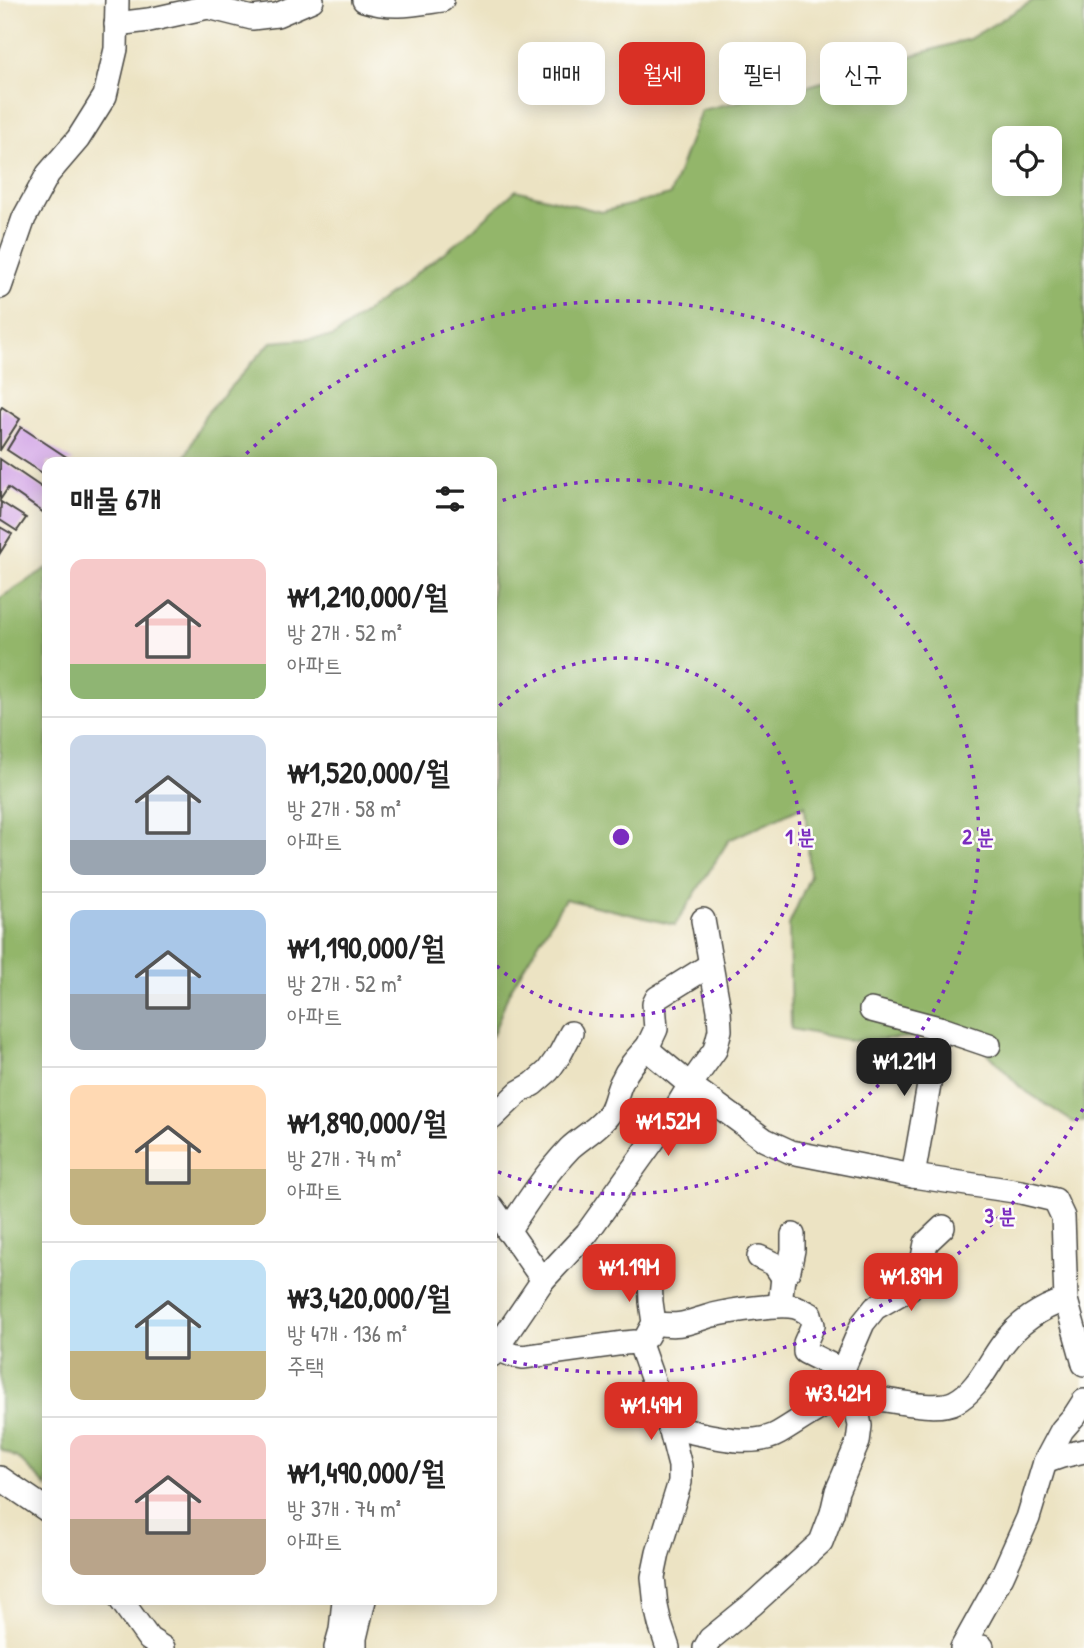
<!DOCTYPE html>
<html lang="ko">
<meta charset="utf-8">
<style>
body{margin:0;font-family:"Patrick Hand","Poor Story",sans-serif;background:#f2f2f2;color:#222;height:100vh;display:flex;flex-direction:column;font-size:26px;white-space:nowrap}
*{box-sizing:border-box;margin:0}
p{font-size:23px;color:#767676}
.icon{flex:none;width:38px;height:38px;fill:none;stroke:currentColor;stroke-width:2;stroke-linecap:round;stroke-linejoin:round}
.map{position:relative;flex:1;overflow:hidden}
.panel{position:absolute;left:42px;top:457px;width:455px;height:1148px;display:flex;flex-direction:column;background:#fff;border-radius:14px;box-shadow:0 4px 18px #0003}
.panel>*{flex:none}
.banner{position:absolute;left:518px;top:42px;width:460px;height:63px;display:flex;gap:14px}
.fabs{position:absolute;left:992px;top:126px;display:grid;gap:14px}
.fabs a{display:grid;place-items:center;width:70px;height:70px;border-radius:14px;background:#fff;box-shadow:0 4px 18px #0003;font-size:35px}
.price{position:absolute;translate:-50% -60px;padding:0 16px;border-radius:14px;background:#d93025;color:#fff;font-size:23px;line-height:46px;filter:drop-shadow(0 2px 4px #0008)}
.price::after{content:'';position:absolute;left:50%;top:42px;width:21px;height:16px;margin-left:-10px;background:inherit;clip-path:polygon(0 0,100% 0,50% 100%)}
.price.selected{background:#222;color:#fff}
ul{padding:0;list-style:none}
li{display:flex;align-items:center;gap:21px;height:175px;padding:0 28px}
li+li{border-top:2px solid #e0e0e0}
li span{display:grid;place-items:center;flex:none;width:196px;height:140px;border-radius:14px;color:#555}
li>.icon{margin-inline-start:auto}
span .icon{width:84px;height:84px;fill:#fffc;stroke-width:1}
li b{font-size:30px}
h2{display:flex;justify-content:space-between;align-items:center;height:84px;padding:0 28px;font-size:30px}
.chip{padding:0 24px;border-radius:14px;background:#fff;box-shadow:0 4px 18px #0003;font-size:24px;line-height:63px}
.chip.selected{background:#d93025;color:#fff}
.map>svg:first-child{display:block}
.forest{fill:#93b66b;stroke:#5f704b;stroke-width:2;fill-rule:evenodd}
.building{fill:#d1a3e6}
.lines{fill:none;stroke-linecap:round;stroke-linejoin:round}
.minor-casing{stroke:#484742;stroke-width:26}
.minor{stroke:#fff;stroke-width:23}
.ring{fill:none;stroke:#7b2cbf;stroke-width:3.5;stroke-dasharray:3.5 7}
.centre{fill:#7b2cbf;stroke:#fdfcf7;stroke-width:3.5}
.ring-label{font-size:21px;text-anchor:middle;font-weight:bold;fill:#7b2cbf;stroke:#fdfcf7;stroke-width:5;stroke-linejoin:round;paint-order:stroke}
</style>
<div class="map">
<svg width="1084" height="1648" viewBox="0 0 1084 1648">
<rect width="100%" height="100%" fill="#fdfcf7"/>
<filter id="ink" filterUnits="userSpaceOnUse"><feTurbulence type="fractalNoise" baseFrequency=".0143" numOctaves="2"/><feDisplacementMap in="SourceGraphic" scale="14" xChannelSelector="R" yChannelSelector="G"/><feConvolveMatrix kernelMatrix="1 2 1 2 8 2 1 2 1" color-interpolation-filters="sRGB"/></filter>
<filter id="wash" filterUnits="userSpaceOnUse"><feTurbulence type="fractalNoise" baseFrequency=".00686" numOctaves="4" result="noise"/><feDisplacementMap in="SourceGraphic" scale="28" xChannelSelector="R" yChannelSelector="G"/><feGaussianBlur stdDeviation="1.57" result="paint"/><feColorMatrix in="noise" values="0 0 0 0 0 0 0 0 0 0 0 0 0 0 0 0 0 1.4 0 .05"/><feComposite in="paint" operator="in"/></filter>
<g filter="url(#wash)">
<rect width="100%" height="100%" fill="#ece3c3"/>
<g class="forest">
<path d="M1034,0H1084V1122H1073L1021,1088L985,1050L937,1036L853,1041L791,1029L789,925L810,876L805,805L729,840L675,925L565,899L509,992L492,1037V462H183L205,415L271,342L333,337L463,238L516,190L601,212L670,195L701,110L805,87L969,39ZM1004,138H1050V184H1004Z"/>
<path d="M47,568V1487L19,1459L0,1449V598Z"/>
</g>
<g id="blocks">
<g class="building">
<path d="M2,407L20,419L0,450V410Z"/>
<path d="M21,427L74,462H47V476L7,450Z"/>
<path d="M0,459L47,491V515L8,488L0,500Z"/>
<path d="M1,502L26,518L17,531L0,520Z"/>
<path d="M0,527L12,534L0,553Z"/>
</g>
</g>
</g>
<g filter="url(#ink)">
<use href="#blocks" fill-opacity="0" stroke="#484742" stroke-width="2"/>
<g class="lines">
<defs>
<g id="minor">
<path d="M364,0C392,9 414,4 442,0"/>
<path d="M116,24L149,20L208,7L252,18L277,15L312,0"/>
<path d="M0,287L24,218L48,174L78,139L105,96L116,49L117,0"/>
<path d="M871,1010L939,1028L989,1045"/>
<path d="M492,1118L519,1092L533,1084L548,1071L560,1054L571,1033"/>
<path d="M913,1176L939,1028"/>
<path d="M492,1207L543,1280"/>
<path d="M508,1231C527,1202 546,1173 570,1148C581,1138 594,1131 604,1120C616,1109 615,1094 622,1081C628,1067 638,1057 648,1046"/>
<path d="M759,1257L774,1264L783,1277"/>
<path d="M1066,1300L1084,1364"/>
<path d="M780,1305L783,1277L789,1270L793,1250V1235"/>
<path d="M654,1323C682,1328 688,1322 713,1315C730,1311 780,1303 795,1307C800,1308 805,1312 810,1314L813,1325L805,1343V1352L831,1365L841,1374L844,1384L856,1405L860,1426L858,1442L837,1491L832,1513L821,1542L753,1604L710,1639L705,1648"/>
<path d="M647,1336L654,1323L651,1302L650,1275"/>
<path d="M497,1349L512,1355L523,1357L624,1343L635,1342L640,1344L671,1431L680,1466V1482L658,1553L653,1577L656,1606L660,1624L668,1648"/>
<path d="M492,1355L543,1280L587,1233L673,1113L690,1085L715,1050L720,1030L719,1010L703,920"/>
<path d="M841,1374L863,1323L875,1308L910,1288L919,1277L926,1243L943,1227"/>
<path d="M669,1427C701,1433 750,1450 779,1433C800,1421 825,1401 849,1396C854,1395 860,1396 865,1397C887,1399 936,1412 955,1402C977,1391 988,1364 1002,1345C1017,1324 1041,1307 1066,1300L1063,1217L1055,1200L1021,1192L913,1176L791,1152L765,1140L690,1085L653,1054L648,1046L656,1029L654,1004L657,998L710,965"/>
<path d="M1045,1462L1062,1456L1084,1451"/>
<path d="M0,1478L47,1510"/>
<path d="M121,1600L149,1639L163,1648"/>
<path d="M336,1648L341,1630L344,1600"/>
<path d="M355,1648V1638L364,1600"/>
<path d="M962,1648L1002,1576L1028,1518L1045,1462L1062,1430L1075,1415L1084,1401"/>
<path d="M981,1648L982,1647"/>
</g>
</defs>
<use href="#minor" class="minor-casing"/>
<use href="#minor" class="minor"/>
</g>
</g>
<g class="ring">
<path d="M492 713A179 179 0 1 1 492 961"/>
<path d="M493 504A357 357 0 1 1 493 1170"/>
<path d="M1083 1109A536 536 0 0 1 496 1358M239 461A536 536 0 0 1 1083 565"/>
</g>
<circle cx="621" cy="837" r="10" class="centre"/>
<g class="ring-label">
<text x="800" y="844">1 분</text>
<text x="978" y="844">2 분</text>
<text x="1000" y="1223">3 분</text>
</g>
</svg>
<div class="fabs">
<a><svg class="icon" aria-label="locate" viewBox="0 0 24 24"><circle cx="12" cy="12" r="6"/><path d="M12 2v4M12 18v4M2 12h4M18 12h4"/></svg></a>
</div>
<b class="price selected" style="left:904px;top:1098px">₩1.21M</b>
<b class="price" style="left:668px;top:1158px">₩1.52M</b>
<b class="price" style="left:629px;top:1304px">₩1.19M</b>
<b class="price" style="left:911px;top:1313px">₩1.89M</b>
<b class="price" style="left:838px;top:1430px">₩3.42M</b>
<b class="price" style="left:651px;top:1442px">₩1.49M</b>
<div class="banner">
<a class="chip">매매</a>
<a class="chip selected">월세</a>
<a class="chip">필터</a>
<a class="chip">신규</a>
</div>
<section class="panel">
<h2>매물 6개<svg class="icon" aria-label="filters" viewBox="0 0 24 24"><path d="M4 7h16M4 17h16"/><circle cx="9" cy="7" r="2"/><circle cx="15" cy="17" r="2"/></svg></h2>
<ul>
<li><span style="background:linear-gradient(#f6c9c9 75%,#8fb573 0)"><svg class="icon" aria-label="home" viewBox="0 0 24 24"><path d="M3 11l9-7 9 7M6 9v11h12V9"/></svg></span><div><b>₩1,210,000/월</b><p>방 2개 · 52 m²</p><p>아파트</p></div></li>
<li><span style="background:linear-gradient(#c9d6e8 75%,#9aa5b1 0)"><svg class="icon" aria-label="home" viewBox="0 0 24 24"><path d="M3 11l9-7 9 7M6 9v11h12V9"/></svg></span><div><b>₩1,520,000/월</b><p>방 2개 · 58 m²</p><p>아파트</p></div></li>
<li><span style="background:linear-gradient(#a9c7e8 60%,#9aa5b1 0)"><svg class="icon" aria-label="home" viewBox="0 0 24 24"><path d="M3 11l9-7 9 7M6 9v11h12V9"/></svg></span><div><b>₩1,190,000/월</b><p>방 2개 · 52 m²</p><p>아파트</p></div></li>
<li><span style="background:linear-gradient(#ffd9b3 60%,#c2b280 0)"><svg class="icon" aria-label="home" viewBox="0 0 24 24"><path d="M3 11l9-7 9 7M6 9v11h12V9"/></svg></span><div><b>₩1,890,000/월</b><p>방 2개 · 74 m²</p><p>아파트</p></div></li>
<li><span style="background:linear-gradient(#bfe0f5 65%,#c2b280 0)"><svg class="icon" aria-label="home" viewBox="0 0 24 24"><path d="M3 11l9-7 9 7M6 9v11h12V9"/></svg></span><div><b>₩3,420,000/월</b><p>방 4개 · 136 m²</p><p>주택</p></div></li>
<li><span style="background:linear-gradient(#f6c9c9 60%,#b9a48a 0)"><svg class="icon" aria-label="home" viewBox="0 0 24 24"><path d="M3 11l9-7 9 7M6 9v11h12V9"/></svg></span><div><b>₩1,490,000/월</b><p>방 3개 · 74 m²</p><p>아파트</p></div></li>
</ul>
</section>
</div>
